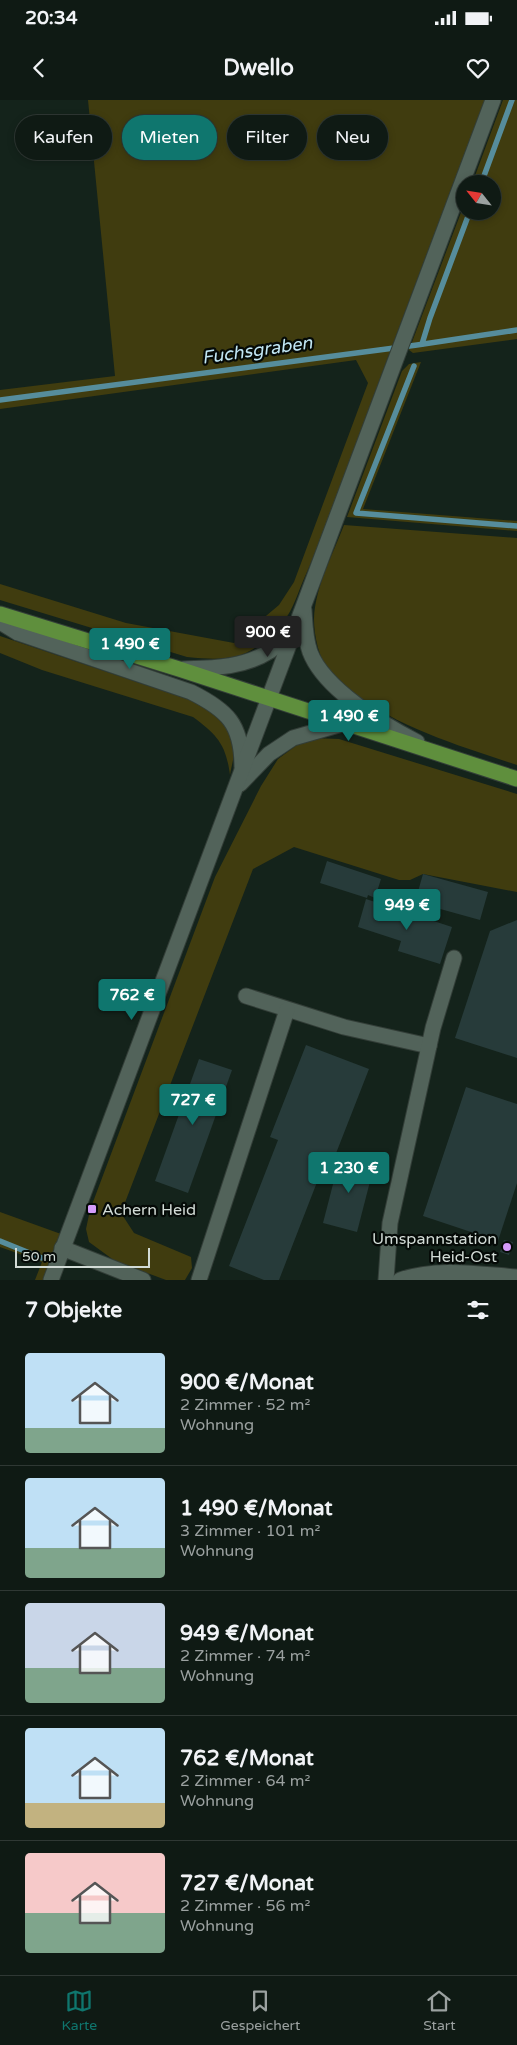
<!DOCTYPE html>
<html lang="de">
<meta charset="utf-8">
<style>
body{margin:0;font-family:"Varela Round",sans-serif;background:#1d2722;color:#f1f3f6;height:100vh;display:flex;flex-direction:column;font-size:19px;white-space:nowrap}
*{box-sizing:border-box;margin:0}
p{font-size:16px;color:#9ba1a0}
.icon{flex:none;width:28px;height:28px;fill:none;stroke:currentColor;stroke-width:2;stroke-linecap:round;stroke-linejoin:round}
.map{position:relative;height:1180px;overflow:hidden}
.details{display:flex;flex-direction:column;background:#0f1a14;flex:1}
.details>*{flex:none}
.hud{position:absolute;left:15px;top:15px;width:488px;height:45px;display:flex;gap:10px}
.needle{width:32px;rotate:300deg}
.controls{position:absolute;left:456px;top:75px;display:grid;gap:10px}
.controls a{display:grid;place-items:center;width:45px;height:45px;border-radius:50%;background:#0f1a14;box-shadow:0 2px 8px #0003,0 0 0 1px #2f3834;font-size:25px}
.scale{position:absolute;left:15px;bottom:12px;width:135px;box-sizing:border-box;padding-left:5px;border:2px solid #d2dbd6;border-top:0;font-size:14px;line-height:18px;white-space:nowrap;color:#d2dbd6;-webkit-text-stroke:4px #050a07;paint-order:stroke}
.price{position:absolute;translate:-50% -42px;padding:0 11px;border-radius:5px;background:#0f766e;color:#fff;font-size:16px;line-height:32px;filter:drop-shadow(0 1px 2px #0008)}
.price::after{content:'';position:absolute;left:50%;top:30px;width:15px;height:11px;margin-left:-8px;background:inherit;clip-path:polygon(0 0,100% 0,50% 100%)}
.price.on{background:#222;color:#fff}
ul{padding:0;list-style:none}
li{display:flex;align-items:center;gap:15px;height:125px;padding:0 25px}
li+li{border-top:1px solid #2f3834}
li span{display:grid;place-items:center;flex:none;width:140px;height:100px;border-radius:5px;color:#555}
li>.icon{margin-inline-start:auto}
span .icon{width:60px;height:60px;fill:#fffc;stroke-width:1}
li b{font-size:21px}
h2{display:flex;justify-content:space-between;align-items:center;height:60px;padding:0 25px;font-size:21px}
.pill{padding:0 18px;border-radius:22px;background:#0f1a14;box-shadow:0 2px 8px #0003,0 0 0 1px #2f3834;font-size:18px;line-height:45px}
.pill.on{background:#0f766e;color:#fff}
.status{display:flex;justify-content:space-between;align-items:center;height:35px;padding:0 25px;background:#0f1a14;direction:ltr}
.status svg{height:14px;fill:currentColor}
header{display:flex;justify-content:space-between;align-items:center;height:65px;padding:0 25px;background:#0f1a14;font-size:22px;font-weight:700}
.dock{display:flex;justify-content:space-around;align-items:center;height:70px;border-top:1px solid #2f3834;background:#0f1a14;font-size:14px;color:#9ba1a0}
.dock a{display:grid;justify-items:center;gap:2px}
.dock .on{color:#0f766e}
.map>svg:first-child{display:block}
.green{fill:#403c0f}
.lines{fill:none;stroke-linecap:round;stroke-linejoin:round}
.stream{stroke:#568d9c;stroke-width:5.5}
.building{fill:#273b3a}
.minor-casing{stroke:#333e38;stroke-width:17}
.major-casing{stroke:#333e38;stroke-width:17}
.minor{stroke:#52635a;stroke-width:15}
.major{stroke:#5f8f3d;stroke-width:15}
.poi-dot{fill:#d59cfb;stroke:#050a07;stroke-width:2}
.labels{text-anchor:middle;stroke-width:4.5;stroke-linejoin:round;paint-order:stroke}
.poi-label{font-size:16px;fill:#d2dbd6;stroke:#050a07;text-anchor:start}
.water-label{font-size:18px;font-style:italic;fill:#c2e7f5;stroke:#050a07}
</style>
<div class="status"><b>20:34</b><svg viewBox="0 0 49 12"><path d="M0 12V9h3v3zM5 12V6h3v6zM10 12V3h3v9zM15 12V0h3v12zM26 1h20v11H26zM47 4h2v5h-2z"/></svg></div>
<header><svg class="icon" aria-label="back" viewBox="0 0 24 24"><path d="M15 5l-7 7 7 7"/></svg>Dwello<svg class="icon" aria-label="heart" viewBox="0 0 24 24"><path d="M12 20l-8-8c-3-5 5-10 8-4 3-6 11-1 8 4z"/></svg></header>
<div class="map">
<svg width="517" height="1180" viewBox="0 0 517 1180">
<rect width="100%" height="100%" fill="#14231b"/>
<g class="green">
<path d="M88,0H485C439,121 393,243 348,365C334,404 320,443 303,481C296,498 291,515 278,528C248,560 229,561 187,557L0,500V484L126,523L234,543L279,505L294,482L368,283L356,260L0,309V290L115,276Z"/>
<path d="M503,0H517V239L413,253L409,250L465,102V111H492V84H472Z"/>
<path d="M421,262L363,409L517,421V431L347,417L402,271L409,264Z"/>
<path d="M344,425L517,438V665C460,646 399,628 350,591C344,586 336,580 330,573C319,559 314,536 314,519C315,487 333,454 344,425Z"/>
<path d="M0,536L199,603C216,613 232,628 234,648C235,656 231,667 230,675C226,644 217,635 193,617L42,570L0,553Z"/>
<path d="M311,638L339,639L517,694V792L423,774L410,780H399L294,747L253,769L121,1113L134,1133L191,1157L192,1168L185,1180H166L115,1161L89,1142L86,1129L90,1110L215,777L261,686L278,659L301,642Z"/>
<path d="M0,1112L61,1134L44,1180H35L42,1162L0,1147Z"/>
</g>
<g class="lines">
<g class="stream">
<path d="M481,84L512,0"/>
<path d="M422,244L430,218L470,111"/>
<path d="M414,266L356,413L517,426"/>
<path d="M0,300L417,245L517,230"/>
<path d="M0,1141L42,1158"/>
</g>
</g>
<g class="building">
<path d="M327,761L381,779L375,798L368,795L367,798L320,783Z"/>
<path d="M423,774L488,792L480,820L415,802Z"/>
<path d="M366,799L452,827L440,864L398,851L401,841L358,827Z"/>
<path d="M517,820V958L455,938L490,831Z"/>
<path d="M306,945L369,969L333,1061L326,1059L279,1180H264L229,1166L278,1040L270,1037Z"/>
<path d="M199,959L232,970L188,1093L155,1081Z"/>
<path d="M466,987L517,1004V1083L498,1141L423,1116Z"/>
<path d="M340,1057L374,1066L357,1132L323,1123Z"/>
<path d="M504,1140L513,1142L509,1155L500,1152Z"/>
</g>
<g class="lines">
<defs>
<g id="minor">
<path d="M304,510C305,524 305,538 310,552C324,589 383,624 417,642"/>
<path d="M0,522L18,533L191,592C227,610 242,624 242,667"/>
<path d="M183,569C213,568 243,568 270,551C278,545 285,536 293,529"/>
<path d="M240,684L269,654L293,638L342,624"/>
<path d="M246,896L344,927L429,946"/>
<path d="M62,1148L143,1180"/>
<path d="M51,1180L493,0"/>
<path d="M199,1180L287,910"/>
<path d="M386,1180L390,1123L433,928L454,858"/>
<path d="M400,1180C438,1167 478,1174 517,1177"/>
</g>
<path id="major" d="M0,514L179,569L517,679"/>
</defs>
<use href="#minor" class="minor-casing"/>
<use href="#major" class="major-casing"/>
<use href="#minor" class="minor"/>
<use href="#major" class="major"/>
</g>
<g class="poi-dot">
<rect x="87" y="1104" width="10" height="10" rx="2.5"/>
<circle cx="507" cy="1147" r="5"/>
</g>
<g class="labels">
<g class="poi-label">
<text x="102" y="1115">Achern Heid</text>
<text x="497" y="1144" text-anchor="end">Umspannstation<tspan x="497" dy="18">Heid-Ost</tspan></text>
</g>
<g class="water-label">
<text transform="translate(257 250) rotate(-8)" y="6">Fuchsgraben</text>
</g>
</g>
</svg>
<div class="controls">
<a><svg class="needle" viewBox="-14 -14 28 28"><path d="M0-13l5 13h-10z" fill="#e53935"/><path d="M0 13l5-13h-10z" fill="#9ba1a0"/></svg></a>
</div>
<div class="scale">50 m</div>
<b class="price on" style="left:268px;top:558px">900 €</b>
<b class="price" style="left:130px;top:570px">1 490 €</b>
<b class="price" style="left:349px;top:642px">1 490 €</b>
<b class="price" style="left:407px;top:831px">949 €</b>
<b class="price" style="left:132px;top:921px">762 €</b>
<b class="price" style="left:193px;top:1026px">727 €</b>
<b class="price" style="left:349px;top:1094px">1 230 €</b>
<div class="hud">
<a class="pill">Kaufen</a>
<a class="pill on">Mieten</a>
<a class="pill">Filter</a>
<a class="pill">Neu</a>
</div>
</div>
<section class="details">
<h2>7 Objekte<svg class="icon" aria-label="filters" viewBox="0 0 24 24"><path d="M4 7h16M4 17h16"/><circle cx="9" cy="7" r="2"/><circle cx="15" cy="17" r="2"/></svg></h2>
<ul>
<li><span style="background:linear-gradient(#bfe0f5 75%,#7fa58c 0)"><svg class="icon" aria-label="home" viewBox="0 0 24 24"><path d="M3 11l9-7 9 7M6 9v11h12V9"/></svg></span><div><b>900 €/Monat</b><p>2 Zimmer · 52 m²</p><p>Wohnung</p></div></li>
<li><span style="background:linear-gradient(#bfe0f5 70%,#7fa58c 0)"><svg class="icon" aria-label="home" viewBox="0 0 24 24"><path d="M3 11l9-7 9 7M6 9v11h12V9"/></svg></span><div><b>1 490 €/Monat</b><p>3 Zimmer · 101 m²</p><p>Wohnung</p></div></li>
<li><span style="background:linear-gradient(#c9d6e8 65%,#7fa58c 0)"><svg class="icon" aria-label="home" viewBox="0 0 24 24"><path d="M3 11l9-7 9 7M6 9v11h12V9"/></svg></span><div><b>949 €/Monat</b><p>2 Zimmer · 74 m²</p><p>Wohnung</p></div></li>
<li><span style="background:linear-gradient(#bfe0f5 75%,#c2b280 0)"><svg class="icon" aria-label="home" viewBox="0 0 24 24"><path d="M3 11l9-7 9 7M6 9v11h12V9"/></svg></span><div><b>762 €/Monat</b><p>2 Zimmer · 64 m²</p><p>Wohnung</p></div></li>
<li><span style="background:linear-gradient(#f6c9c9 60%,#7fa58c 0)"><svg class="icon" aria-label="home" viewBox="0 0 24 24"><path d="M3 11l9-7 9 7M6 9v11h12V9"/></svg></span><div><b>727 €/Monat</b><p>2 Zimmer · 56 m²</p><p>Wohnung</p></div></li>
</ul>
</section>
<nav class="dock">
<a class="on"><svg class="icon" aria-label="map" viewBox="0 0 24 24"><path d="M3 6l6-2 6 2 6-2v14l-6 2-6-2-6 2zM9 4v14M15 6v14"/></svg>Karte</a>
<a><svg class="icon" aria-label="saved" viewBox="0 0 24 24"><path d="M7 4h10v16l-5-4-5 4z"/></svg>Gespeichert</a>
<a><svg class="icon" aria-label="home" viewBox="0 0 24 24"><path d="M3 11l9-7 9 7M6 9v11h12V9"/></svg>Start</a>
</nav>
